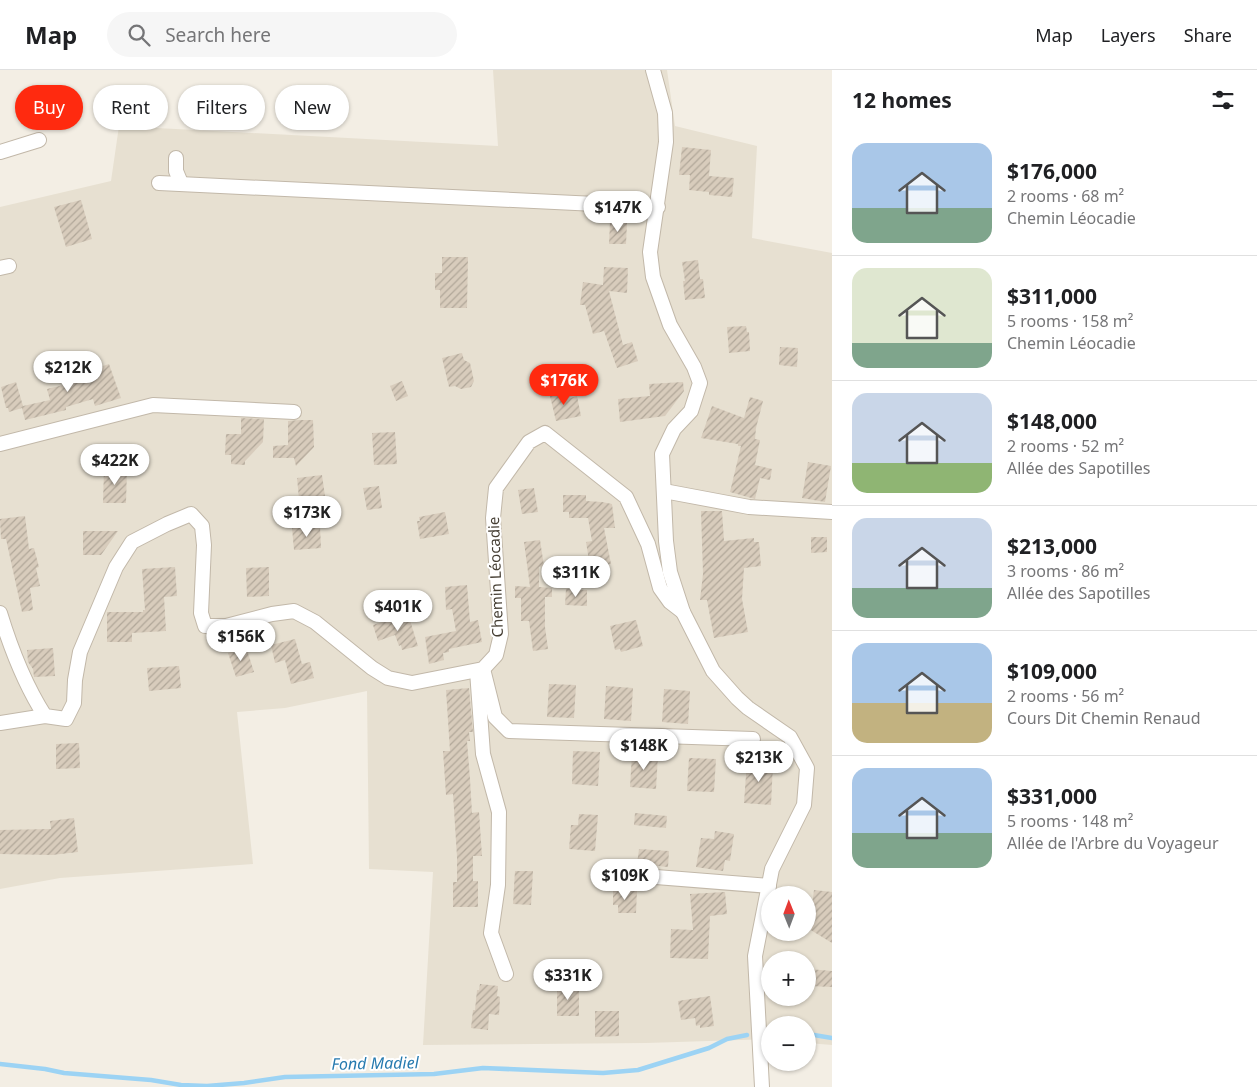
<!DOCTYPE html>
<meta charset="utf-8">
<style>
body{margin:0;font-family:"Noto Sans",sans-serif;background:#f6f6f6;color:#202124;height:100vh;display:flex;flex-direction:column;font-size:19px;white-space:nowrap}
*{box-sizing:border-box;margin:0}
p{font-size:16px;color:#757577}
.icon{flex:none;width:28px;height:28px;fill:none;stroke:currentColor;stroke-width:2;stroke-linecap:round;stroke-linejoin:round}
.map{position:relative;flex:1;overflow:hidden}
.sheet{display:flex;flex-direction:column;background:#fff;width:425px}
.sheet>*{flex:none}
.top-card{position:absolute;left:15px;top:15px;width:475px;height:45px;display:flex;gap:10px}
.needle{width:32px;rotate:359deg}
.tools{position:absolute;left:761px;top:816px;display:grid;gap:10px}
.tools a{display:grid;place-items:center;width:55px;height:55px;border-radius:50%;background:#fff;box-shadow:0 1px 4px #0004;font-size:25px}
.price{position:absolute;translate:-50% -42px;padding:0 11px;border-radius:18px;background:#fff;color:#222;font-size:16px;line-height:32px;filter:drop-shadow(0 1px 2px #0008)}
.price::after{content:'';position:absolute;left:50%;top:30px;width:15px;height:11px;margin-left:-8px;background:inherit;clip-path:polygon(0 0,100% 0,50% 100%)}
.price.current{background:#ff2a0f;color:#fff}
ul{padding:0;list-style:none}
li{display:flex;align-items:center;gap:15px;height:125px;padding:0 20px}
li+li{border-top:1px solid #e0e0e0}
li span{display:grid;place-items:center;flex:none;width:140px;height:100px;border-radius:15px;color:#555}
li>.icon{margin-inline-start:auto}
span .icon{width:60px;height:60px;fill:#fffc;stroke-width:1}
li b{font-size:21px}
h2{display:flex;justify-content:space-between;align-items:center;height:60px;padding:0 20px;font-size:21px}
.tag{padding:0 18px;border-radius:22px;background:#fff;box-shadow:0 1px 4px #0004;font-size:18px;line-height:45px}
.tag.current{background:#ff2a0f;color:#fff}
header{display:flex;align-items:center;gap:30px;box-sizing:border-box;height:70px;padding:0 25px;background:#fff;border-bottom:1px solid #e0e0e0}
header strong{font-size:24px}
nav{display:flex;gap:28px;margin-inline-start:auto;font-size:18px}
.search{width:350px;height:45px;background:#f6f6f6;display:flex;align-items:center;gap:12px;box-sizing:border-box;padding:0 18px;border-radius:28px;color:#757577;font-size:19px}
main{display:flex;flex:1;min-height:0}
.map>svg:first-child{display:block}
.residential{fill:#e7e0d1;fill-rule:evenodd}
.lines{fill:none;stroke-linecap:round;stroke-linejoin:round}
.stream{stroke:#9cd3f4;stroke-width:4.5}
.building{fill:url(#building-hatch)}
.street-casing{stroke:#c2b8a9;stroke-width:16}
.street{stroke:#fff;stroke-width:14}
.labels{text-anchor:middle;stroke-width:4;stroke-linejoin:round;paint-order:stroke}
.street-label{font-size:15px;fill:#453e33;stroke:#fff}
.water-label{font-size:16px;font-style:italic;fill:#267aaf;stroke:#fff}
</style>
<header>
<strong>Map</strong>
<div class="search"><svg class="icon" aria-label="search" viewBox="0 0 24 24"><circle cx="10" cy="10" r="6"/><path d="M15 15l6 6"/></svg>Search here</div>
<nav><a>Map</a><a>Layers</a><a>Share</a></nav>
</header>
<main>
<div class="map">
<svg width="832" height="1017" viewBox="0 0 832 1017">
<defs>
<pattern id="building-hatch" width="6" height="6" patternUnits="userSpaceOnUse" patternTransform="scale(1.25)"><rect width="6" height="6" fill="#d8ccbc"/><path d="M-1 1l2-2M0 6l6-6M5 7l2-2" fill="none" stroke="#b1a799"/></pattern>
</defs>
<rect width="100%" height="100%" fill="#f3eee4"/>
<path class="residential" d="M493,0H667L675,56L757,76L752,168L832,183V975L808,973V955H770V969L646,973L423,975L433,802L369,799L367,621L285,638L237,642L253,794L60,808L0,819V137L111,111L119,56L498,76ZM770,825H808V862H770ZM770,890H808V928H770Z"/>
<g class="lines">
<g class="stream">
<path d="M768,962H770"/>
<path d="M808,964L832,968"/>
<path d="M0,994L45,999L64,1003L151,1010L181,1015L207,1016L244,1013L285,1007L434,1004L483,998L603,1003L638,1000L709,978L727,969L747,965"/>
</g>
</g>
<g class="building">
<path d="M682,77L711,80L709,106L734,108L732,127L709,125V122L689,120L690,105H679Z"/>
<path d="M81,130L92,169L66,177L54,137Z"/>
<path d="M610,152L627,153L626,174H609Z"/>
<path d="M442,187H468L467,238H440V220H435V203H442Z"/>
<path d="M698,190L700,209H703L705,228L685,230L683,211H685L682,192Z"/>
<path d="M604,197L628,198L627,223L609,221L623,275L632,272L638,291L617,298L604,261L593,264L585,235H580L583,212L603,215Z"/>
<path d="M746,256L747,262H749L750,281L729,283L727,257Z"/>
<path d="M780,277L798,278L797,297L779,295Z"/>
<path d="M462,283L464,290L470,293L474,311L471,317L461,319L455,316L449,317L442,288Z"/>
<path d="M109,294L121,328L95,336L93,329L66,337V340L25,350L22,338L9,342L8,338H6L1,317L16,312L23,336L50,330L47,319L68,314L66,308Z"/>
<path d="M402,311L408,326L396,331L390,316Z"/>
<path d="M683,312L684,321L665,346L620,352L618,329L650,326L649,314Z"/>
<path d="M562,319L564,330L577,326L581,346L556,351L549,322Z"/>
<path d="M750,327L763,331L756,358L755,369L760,370L755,395L772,399L770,410L760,408L755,429L730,422L741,376H738V374L701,368L712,336L744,348Z"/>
<path d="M241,348L264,349L263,372L245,391V395L231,394V385H225L226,364H241Z"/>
<path d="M299,350H313L314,377L296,396L294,388H273V376L288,375V351Z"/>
<path d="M395,362L397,394L374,395L372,363Z"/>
<path d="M808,392L831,396L825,432L802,428Z"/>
<path d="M104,398L127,399L126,433H103Z"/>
<path d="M322,405L325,426L299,429L297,408Z"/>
<path d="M379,416L382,438L367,440L363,418Z"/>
<path d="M534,418L538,442L522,444L518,420Z"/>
<path d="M563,425H586V431L602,432L612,434L615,458H604L611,494L590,497L586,472L592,471L588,448H569V442H563Z"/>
<path d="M701,441H722L724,471L754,468V472H759L761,496L744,498L742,529L748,562L714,568L707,530H700L703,504Z"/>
<path d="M445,442L449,464L420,469L417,451H420L419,447Z"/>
<path d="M25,446L29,479L34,478L39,497L36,498L40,516L30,518L33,540L22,542L6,469H1L0,449Z"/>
<path d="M320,456L321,478L294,480L292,458Z"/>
<path d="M83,461H118L101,485H83Z"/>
<path d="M811,467H827V482L811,483Z"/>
<path d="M540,470L544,496L539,497V517L552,518V527H539H545V557L548,579L533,581L529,551H521V528H515V516L530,517L524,472Z"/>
<path d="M175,497L177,526L164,527L166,561L132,563V572H107V542H143V540H145L142,499Z"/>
<path d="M269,497V526L247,527L246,498Z"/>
<path d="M467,515L470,552L478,550L482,572L449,579V582L443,583L444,590L429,594L425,567L456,561L452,539L446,540L445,517Z"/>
<path d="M566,519L587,520V536L565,535Z"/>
<path d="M408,544L418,576L402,580L401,575L399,576L395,565L378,571L373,555Z"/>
<path d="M636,550L643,576L621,582L620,579L615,580L610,556Z"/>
<path d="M295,569L302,594L310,592L314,608L291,614L285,590L275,593L271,575Z"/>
<path d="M246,577L254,602L236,607L228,583Z"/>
<path d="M53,578L55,606L34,607L33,599L28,592L27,580Z"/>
<path d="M179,596L181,618L149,621L147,598Z"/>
<path d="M549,614L576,615L574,648L547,647Z"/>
<path d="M606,616L633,618L631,651L604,649Z"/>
<path d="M469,618L473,662H469L470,671H467L470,709L472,743L479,742L482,786H473V811H478V837H453V812H457V787L453,724L446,725L443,681H450L446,620Z"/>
<path d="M664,619L690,621L688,654L662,652Z"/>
<path d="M79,673L80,698L56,699V674Z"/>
<path d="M573,681L600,682L598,716L572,714Z"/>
<path d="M632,684L658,685L656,719L630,717Z"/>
<path d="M689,688L716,689L714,722L687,721Z"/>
<path d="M747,691L773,693L771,735L744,733Z"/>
<path d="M635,743L667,746L666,758L634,755Z"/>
<path d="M579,744L598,745L595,781L569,779L571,755H578Z"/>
<path d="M74,748L78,782L52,785L0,784V760L51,759L50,751Z"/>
<path d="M715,761L734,764L730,791L725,790L723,801L696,797L701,768L714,769Z"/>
<path d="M639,779L669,781L668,797L637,794Z"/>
<path d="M515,801H533L531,835L513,834Z"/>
<path d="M613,820H637L636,843H618V835H613Z"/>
<path d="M814,820L832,822V873L809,859Z"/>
<path d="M725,822L727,844L710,846L708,889L670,888L671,859L693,860L690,824Z"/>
<path d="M809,899L832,901V917L808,916Z"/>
<path d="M480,914L498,916L497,926L500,927L499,945L489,944L488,960L471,958L473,940H475L477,920H479Z"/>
<path d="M579,916V946H557V918Z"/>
<path d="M710,926L714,956L700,958V955L696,956L695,948L681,950L678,931Z"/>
<path d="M595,941H619V966L595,967Z"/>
</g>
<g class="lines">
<defs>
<g id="street">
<path d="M653,0L665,43L666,72L650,182L653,207L670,255L694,297L700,313L691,341L674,359L662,384L666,471L670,502L683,542L713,601L737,628L748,638L790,667L807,698L804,735L772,799L755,886L762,1017"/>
<path d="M0,82L39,70"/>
<path d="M176,88V101L181,113"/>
<path d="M159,113L658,137"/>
<path d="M0,198L9,196"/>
<path d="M0,374L153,335L294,342"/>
<path d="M664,421L749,437L832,442"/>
<path d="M0,543C11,579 25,615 45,646L66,649L74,633L75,610L80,582L116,497L132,472L167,454L191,444L202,456L204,475L201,543L205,556H226L272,544L294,541L315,552L372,598L388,608L412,613L483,599L496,585L501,564L493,448L496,418L529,372L545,363L626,427L648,474L660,518L670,532L683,542"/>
<path d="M483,599L495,647L509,661L753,669"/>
<path d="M477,601L483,684L499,742L498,815L491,863L506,904"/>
<path d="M0,653L45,646"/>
<path d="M618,804L769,816"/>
</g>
</defs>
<use href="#street" class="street-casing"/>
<use href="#street" class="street"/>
</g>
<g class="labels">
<g class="street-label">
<text transform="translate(496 507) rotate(-92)" y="5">Chemin Léocadie</text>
</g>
<g class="water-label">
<text transform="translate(375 993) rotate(-1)" y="6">Fond Madiel</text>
</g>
</g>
</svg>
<div class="tools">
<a><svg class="needle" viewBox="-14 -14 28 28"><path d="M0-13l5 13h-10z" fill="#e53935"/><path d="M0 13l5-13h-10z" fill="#757577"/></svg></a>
<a>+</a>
<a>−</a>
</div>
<b class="price" style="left:618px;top:163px">$147K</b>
<b class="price" style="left:68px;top:323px">$212K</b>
<b class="price current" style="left:564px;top:336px">$176K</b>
<b class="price" style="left:115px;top:416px">$422K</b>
<b class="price" style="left:307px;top:468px">$173K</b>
<b class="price" style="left:576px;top:528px">$311K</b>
<b class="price" style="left:398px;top:562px">$401K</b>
<b class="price" style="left:241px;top:592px">$156K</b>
<b class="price" style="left:644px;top:701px">$148K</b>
<b class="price" style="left:759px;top:713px">$213K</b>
<b class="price" style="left:625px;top:831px">$109K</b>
<b class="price" style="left:568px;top:931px">$331K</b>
<div class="top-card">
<a class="tag current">Buy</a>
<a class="tag">Rent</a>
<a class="tag">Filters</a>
<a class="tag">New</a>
</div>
</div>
<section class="sheet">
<h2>12 homes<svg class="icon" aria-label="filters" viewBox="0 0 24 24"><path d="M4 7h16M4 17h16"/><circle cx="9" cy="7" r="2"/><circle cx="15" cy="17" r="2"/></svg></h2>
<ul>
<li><span style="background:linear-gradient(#a9c7e8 65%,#7fa58c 0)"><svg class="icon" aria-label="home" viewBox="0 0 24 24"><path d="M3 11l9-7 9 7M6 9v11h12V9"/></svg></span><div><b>$176,000</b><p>2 rooms · 68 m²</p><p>Chemin Léocadie</p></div></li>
<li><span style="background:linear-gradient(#dfe7d0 75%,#7fa58c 0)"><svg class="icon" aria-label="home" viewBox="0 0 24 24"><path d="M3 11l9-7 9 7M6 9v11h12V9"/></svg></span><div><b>$311,000</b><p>5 rooms · 158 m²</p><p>Chemin Léocadie</p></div></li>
<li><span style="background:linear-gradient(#c9d6e8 70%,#8fb573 0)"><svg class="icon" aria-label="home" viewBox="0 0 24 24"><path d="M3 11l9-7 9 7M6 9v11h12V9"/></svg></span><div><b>$148,000</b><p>2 rooms · 52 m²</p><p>Allée des Sapotilles</p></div></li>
<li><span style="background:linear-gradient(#c9d6e8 70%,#7fa58c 0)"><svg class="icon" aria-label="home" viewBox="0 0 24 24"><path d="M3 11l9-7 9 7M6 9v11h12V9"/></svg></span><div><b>$213,000</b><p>3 rooms · 86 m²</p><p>Allée des Sapotilles</p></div></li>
<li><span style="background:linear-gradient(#a9c7e8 60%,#c2b280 0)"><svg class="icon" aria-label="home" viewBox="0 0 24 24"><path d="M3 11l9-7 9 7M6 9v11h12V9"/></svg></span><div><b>$109,000</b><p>2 rooms · 56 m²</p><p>Cours Dit Chemin Renaud</p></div></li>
<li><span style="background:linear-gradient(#a9c7e8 65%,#7fa58c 0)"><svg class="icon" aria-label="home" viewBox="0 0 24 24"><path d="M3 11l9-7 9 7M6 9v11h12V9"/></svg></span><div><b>$331,000</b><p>5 rooms · 148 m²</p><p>Allée de l'Arbre du Voyageur</p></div></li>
</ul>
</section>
</main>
